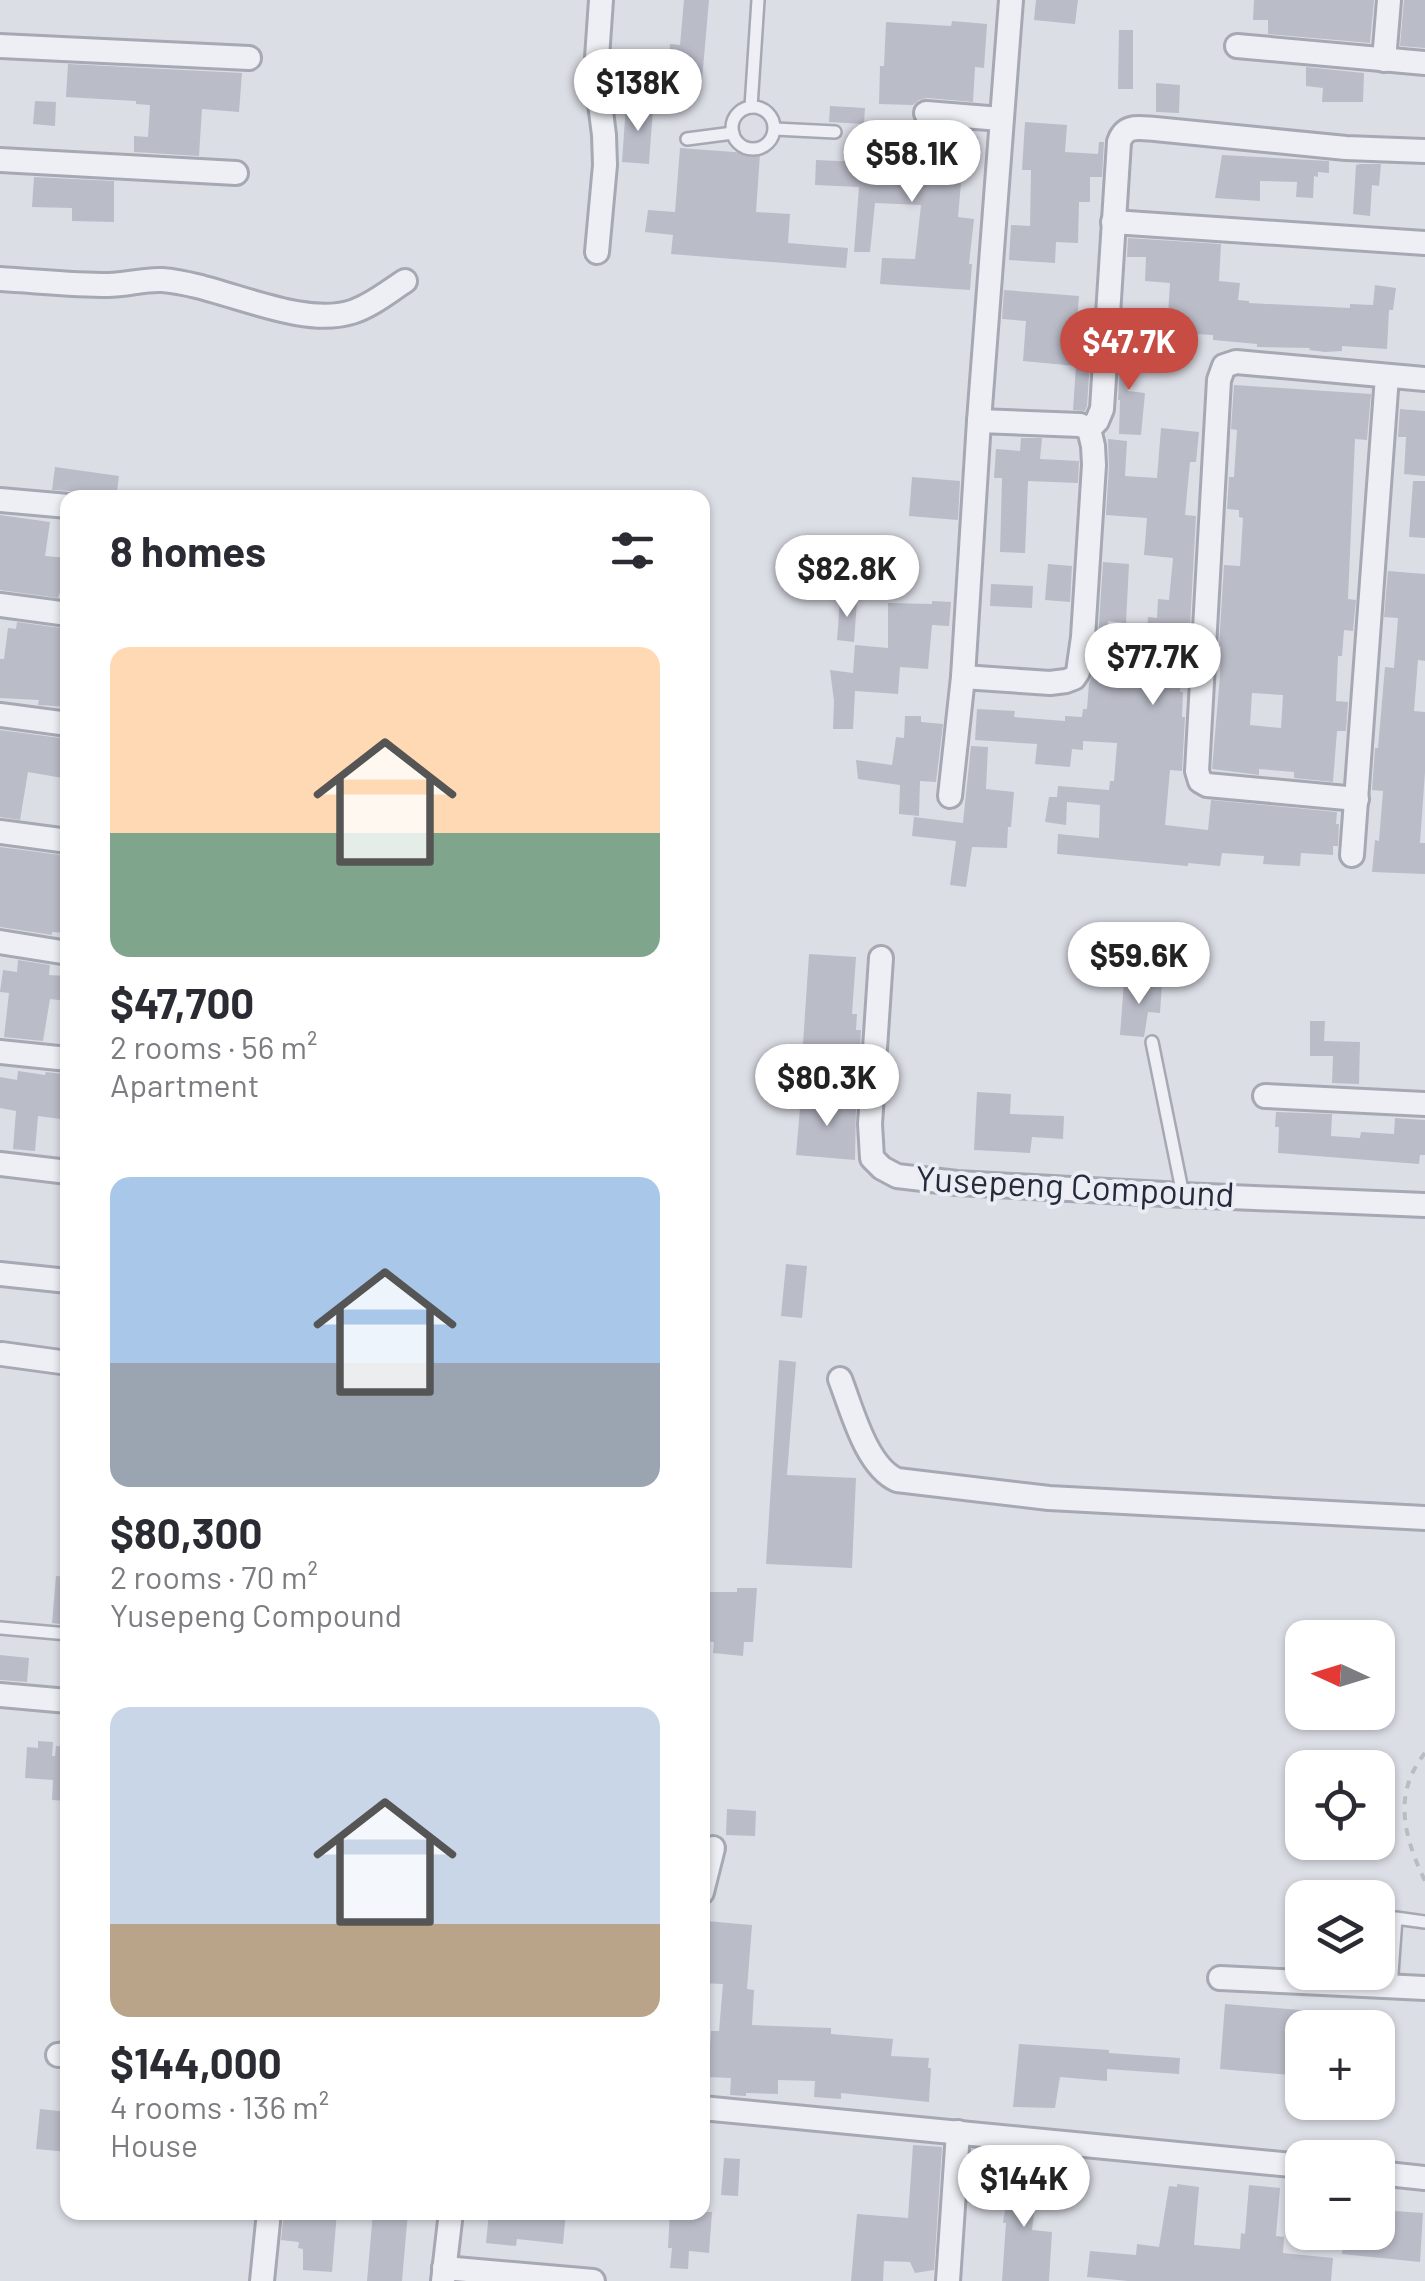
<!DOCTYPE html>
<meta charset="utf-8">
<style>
body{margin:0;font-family:Barlow,sans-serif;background:#f7f7f7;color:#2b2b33;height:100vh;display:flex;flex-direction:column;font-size:38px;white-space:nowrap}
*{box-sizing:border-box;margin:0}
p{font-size:32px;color:#7c7c81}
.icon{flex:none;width:55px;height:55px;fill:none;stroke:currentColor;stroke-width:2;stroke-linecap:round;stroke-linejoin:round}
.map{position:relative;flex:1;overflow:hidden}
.sheet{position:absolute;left:60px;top:490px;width:650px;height:1730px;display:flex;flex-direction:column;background:#fff;border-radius:20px;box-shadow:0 2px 8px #0004}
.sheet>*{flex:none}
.needle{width:65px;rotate:274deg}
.tools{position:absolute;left:1285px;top:1620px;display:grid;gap:20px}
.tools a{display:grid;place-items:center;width:110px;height:110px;border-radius:20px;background:#fff;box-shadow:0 2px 8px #0004;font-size:50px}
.price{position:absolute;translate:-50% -85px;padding:0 22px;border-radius:35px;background:#fff;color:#222;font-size:32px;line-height:65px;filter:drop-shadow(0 2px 5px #0008)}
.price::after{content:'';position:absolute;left:50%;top:60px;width:30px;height:22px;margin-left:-15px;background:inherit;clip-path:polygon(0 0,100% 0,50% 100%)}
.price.selected{background:#c74c44;color:#fff}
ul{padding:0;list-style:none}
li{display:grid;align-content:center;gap:20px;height:530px;padding:0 50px}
li span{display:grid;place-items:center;height:310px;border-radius:20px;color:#555}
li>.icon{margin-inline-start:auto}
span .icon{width:180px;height:180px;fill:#fffc;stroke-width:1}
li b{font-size:42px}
h2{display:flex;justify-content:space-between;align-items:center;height:120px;padding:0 50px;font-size:42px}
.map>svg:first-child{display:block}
.building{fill:#babcc8;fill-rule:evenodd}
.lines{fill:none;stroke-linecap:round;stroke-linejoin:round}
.lane-casing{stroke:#a6a8b3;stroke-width:16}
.street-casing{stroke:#a6a8b3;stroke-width:28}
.path{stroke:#babcc4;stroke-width:4;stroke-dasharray:8 8;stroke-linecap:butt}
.lane{stroke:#eeeff4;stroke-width:11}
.street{stroke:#eeeff4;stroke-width:22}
.labels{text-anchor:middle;stroke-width:8;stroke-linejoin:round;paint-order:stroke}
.street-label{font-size:35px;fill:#272a3b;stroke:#ebedf4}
</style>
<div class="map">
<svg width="1425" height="2281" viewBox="0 0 1425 2281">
<rect width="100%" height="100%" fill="#dcdee6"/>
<g class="building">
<path d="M684,0H709L701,91L667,88L670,44L680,45Z"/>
<path d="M1036,0H1078L1075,24L1034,20Z"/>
<path d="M1254,0H1374L1370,43L1268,34V20H1253Z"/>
<path d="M1404,0H1425V48L1400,46Z"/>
<path d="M952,21L987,24L984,68L975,67L973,102L927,98L919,100L913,105L879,104L880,66H884L886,22L951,26Z"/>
<path d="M1119,30H1133V89H1118Z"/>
<path d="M68,64L242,73L239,112L202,109L199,156L134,152V136L148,137L150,105L136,104V101L66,97Z"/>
<path d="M1306,67L1364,73L1363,102H1322L1323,88L1306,86Z"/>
<path d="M1156,83L1180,85L1179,113L1156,112Z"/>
<path d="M35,101L56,102L55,126L33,124Z"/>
<path d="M626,105L653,107L649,164L622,162Z"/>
<path d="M830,106L865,108L864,124L829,122Z"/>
<path d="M1025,122L1067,125L1065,152L1098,154L1099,142H1104L1102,177H1090V202H1079L1078,243L1056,242L1055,263L1009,260L1011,225L1030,226L1031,170H1022Z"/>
<path d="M863,129L912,132L910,166L941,169L943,135L978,137L976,160H963L958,217L974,219L969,264H972L970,290L880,284L882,258L915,259L921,205L875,203L870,252H854L859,187L815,185L816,160L861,162Z"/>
<path d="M680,148L760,154L756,212L790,214L788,243L848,248L846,268L671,254L673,235L645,232L648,210L675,212Z"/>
<path d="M1222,155L1329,161V173L1318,172V177L1314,176L1313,198L1296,197L1297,182L1260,181V201L1215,198Z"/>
<path d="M1360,164H1381L1379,186L1372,185L1370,216L1353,214L1356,165Z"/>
<path d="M34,177L114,181V222L72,221V208L32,207Z"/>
<path d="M1128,238L1221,244L1219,281L1240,283L1238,300L1249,301V303L1350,308V304L1373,305L1375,285L1396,288L1393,310H1389L1387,349L1342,346V351L1325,352L1309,350L1310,348L1257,347V344L1213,340V335L1178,333L1177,346L1153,344L1155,329L1167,330L1170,283L1145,281L1146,257H1127Z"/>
<path d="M1004,290L1079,296L1075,346L1091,347L1087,406L1085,411L1073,410L1076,366L1023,361L1026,321L1002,319Z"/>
<path d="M1122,332L1133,333L1128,391L1145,393L1141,435L1119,434L1120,400H1118Z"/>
<path d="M1234,385L1371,394L1367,440L1355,439L1348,599L1356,600L1353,631L1344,630L1342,656H1338L1336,701L1348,702L1346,731H1337L1333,782L1294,778V772L1259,769V775L1212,769L1220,676L1221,646H1219L1224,565L1240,566L1243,518L1239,517V510L1227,509L1229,477H1234L1237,430L1231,429ZM1252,693L1283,695L1281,728L1250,725Z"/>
<path d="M1400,409L1425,411V476L1404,474L1406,437H1398Z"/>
<path d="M1161,428L1199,432L1196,462H1190L1185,515L1196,516L1189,644H1183L1180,692H1183L1182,717H1185L1182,771L1170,770L1165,825L1208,830L1211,800L1337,812L1336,824H1339L1338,846H1333V855L1301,853L1300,866L1263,864L1264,856L1222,853L1220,866L1188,863V866L1057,854L1058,834L1099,838L1100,805L1067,802L1066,825L1045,822L1049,797H1057L1058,786L1109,790L1110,781H1114L1117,743L1083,741V750L1072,749L1070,767L1035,764L1037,744L975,740L977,709L1015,711L1014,717L1065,721V716L1082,717L1083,709H1087L1089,683L1093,674L1098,639L1103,562L1129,564L1126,623L1108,621L1103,661H1111L1109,684L1144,686L1148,617L1157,618L1158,599L1169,600L1173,558L1144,555L1147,518L1106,515L1109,466L1108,439L1127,441L1125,476L1157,478Z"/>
<path d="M1021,438H1042L1040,459L1079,461L1078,483L1028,481L1025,553L1000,552L1002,478H994L996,449L1020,451Z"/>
<path d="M55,467L119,476L116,498H80L70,491L52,490Z"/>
<path d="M912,477L960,481L958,520L909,516Z"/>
<path d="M1413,481H1425V538L1409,537Z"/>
<path d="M0,515L50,522L45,556L68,558V590L61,589L58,598L0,590Z"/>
<path d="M855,543L879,545L875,582L852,580Z"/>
<path d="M1048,564L1072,566L1070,602L1045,600Z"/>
<path d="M1388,571L1425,574V661L1418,660L1414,711L1425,712V772L1420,843H1425V874L1372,872L1375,840L1379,841L1383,791L1372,790L1375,748H1378L1385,667L1394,668L1398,618L1384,617Z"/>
<path d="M991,584L1033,586L1032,608L990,606Z"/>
<path d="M840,599L857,601L854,642L837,640Z"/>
<path d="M932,601L951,602L949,626L932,625L928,669L900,667L898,694L855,691L853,729H833L834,701L830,670L853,673L855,645L888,648V603L932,604Z"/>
<path d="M17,622L68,629V707L38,705L39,700L0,698V659H4L8,628L16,629Z"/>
<path d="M905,716H921V722L943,724L936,782L920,781L919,816L899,814L900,785L858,779L856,760L892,765L896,737L904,738Z"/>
<path d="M0,730L68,739V779L28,772L20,820L0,817Z"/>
<path d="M971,746L988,747L986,789L1014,792L1011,827H1008L1007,848L972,847L966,887L950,885L956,841L912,836L914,817L963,823Z"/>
<path d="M0,847L68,856V933L52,932V935L0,927Z"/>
<path d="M809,954L856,957L852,1014H857L856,1030H861L860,1047L803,1044Z"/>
<path d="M18,960L50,965L49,975L68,976V1001L50,999L43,1041L4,1037L9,993L0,992L3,970L17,972Z"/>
<path d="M1124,982L1162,984L1160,1013L1148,1012L1144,1037L1120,1035Z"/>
<path d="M1310,1021H1325L1324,1041L1360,1042L1359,1084L1332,1083L1333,1056H1310Z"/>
<path d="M18,1071L45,1075L46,1072L63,1074L62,1078L68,1079V1120L38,1116L35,1151L13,1149L16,1111L0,1108V1077L17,1080Z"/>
<path d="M977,1092L1011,1094L1010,1114L1064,1116L1063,1139L1032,1137L1030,1153L974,1150Z"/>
<path d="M801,1096L856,1102L855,1160L796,1155Z"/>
<path d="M1276,1112L1332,1114L1331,1136L1360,1138L1361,1132L1394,1134L1395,1118L1425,1120V1155H1420L1419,1164L1278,1153L1279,1127H1275Z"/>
<path d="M786,1264L807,1266L802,1318L781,1316Z"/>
<path d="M779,1360L796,1362L787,1475L856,1478L852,1568L766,1564Z"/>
<path d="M56,1576L68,1577V1625L52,1623Z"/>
<path d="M737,1588H757L753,1642H744L743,1656L713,1653L714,1642L702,1641V1592H737Z"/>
<path d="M0,1655L29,1658L27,1682L0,1680Z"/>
<path d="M38,1741L53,1742L52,1756H55L56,1746L68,1747V1801L52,1800L53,1780L25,1778L27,1747L38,1748Z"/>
<path d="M727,1809L756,1811L755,1836L726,1835Z"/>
<path d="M706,1921L752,1925L747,1989L754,1990L752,2025L831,2028V2034L893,2039L891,2056L929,2058L928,2068H931L929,2102L841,2093V2099L814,2097L815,2081L778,2080V2094L746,2093V2096L730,2095L731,2078L708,2077L711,2031H719L723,1984L702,1983Z"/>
<path d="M1225,2004L1374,2016V2028H1302V2076L1220,2069Z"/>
<path d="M1019,2044L1109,2050V2053L1180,2058L1179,2074L1107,2069V2081L1060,2077L1055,2108L1013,2107Z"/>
<path d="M40,2109L68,2112V2152L36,2149Z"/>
<path d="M913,2145L942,2147L934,2270L915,2273L910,2262L884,2261L883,2281H851L857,2214L908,2218Z"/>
<path d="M1014,2154L1030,2156L1027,2180L1038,2181L1032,2230L1052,2232L1049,2281H1002L1006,2223H1003Z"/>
<path d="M724,2158L740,2159L738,2196L721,2195Z"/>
<path d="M1177,2184L1199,2187L1194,2245L1240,2249L1241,2233L1245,2234L1249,2185L1280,2188L1276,2236L1284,2237L1283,2253L1333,2258L1331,2281H1128L1087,2277L1090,2251L1136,2255L1137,2244L1159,2247L1169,2186L1177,2187Z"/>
<path d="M1381,2210L1423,2213L1420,2262L1342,2254L1344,2232H1379Z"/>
<path d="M284,2212H337L332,2272L303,2270V2249L298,2248L299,2242L281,2240Z"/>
<path d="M373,2212H408L402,2281H367Z"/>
<path d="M489,2212H566L563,2244L517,2239L516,2246L486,2243Z"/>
<path d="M670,2212H712L709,2253L689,2251L688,2269L670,2268L672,2248H668Z"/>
</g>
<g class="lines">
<defs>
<g id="lane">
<path d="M751,107L758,0"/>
<circle cx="753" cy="128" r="21"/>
<path d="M775,129L835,132"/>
<path d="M687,139L733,133"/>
<path d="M1152,1042L1183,1195"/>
<path d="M0,1628L68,1634"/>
<path d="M1391,1987L1396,1918L1425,1922"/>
</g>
<g id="street">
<path d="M0,46L249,58"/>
<path d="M1237,46L1425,63"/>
<path d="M1384,60L1389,0"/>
<path d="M926,113L1001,119"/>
<path d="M0,160L236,173"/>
<path d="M1113,222L1425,243"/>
<path d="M597,252L605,165L604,135L596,72L601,0"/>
<path d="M0,279C36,281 72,285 108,285C127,285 144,279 162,280C219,284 298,329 352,312C371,306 388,292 405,281"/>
<path d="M1089,429L1097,421L1102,409L1119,142C1125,124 1139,128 1155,129L1346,148L1425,151"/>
<path d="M0,500L68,506"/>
<path d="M0,605L68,614"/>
<path d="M963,677L1050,683L1066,681L1074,678L1078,672L1083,637L1094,465L1093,446L1089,429L1080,425L979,421"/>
<path d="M0,715L68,724"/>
<path d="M950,796L963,677L979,421L1011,0"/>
<path d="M1357,799L1207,785L1200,781L1197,771L1219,380L1224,366L1236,362L1425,379"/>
<path d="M0,832L68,841"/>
<path d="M1352,855L1387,376"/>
<path d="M0,942L68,953"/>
<path d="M881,958L870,1124L872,1158L882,1168L897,1176L957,1183L1183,1195L1425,1205"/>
<path d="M0,1052L68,1059"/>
<path d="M1265,1096L1425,1104"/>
<path d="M0,1164L68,1172"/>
<path d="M0,1274L68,1281"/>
<path d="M2,1354L68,1363"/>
<path d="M840,1379C852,1410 866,1466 897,1480L1049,1498L1425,1518"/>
<path d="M0,1695L68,1701"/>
<path d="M702,1892L713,1848"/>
<path d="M1220,1978L1425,1988"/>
<path d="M58,2055L68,2054"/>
<path d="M702,2108L1302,2166"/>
<path d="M1378,2173L1425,2178"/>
<path d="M444,2268L593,2281"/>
<path d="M262,2281L269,2212"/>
<path d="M443,2281L451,2212"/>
<path d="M948,2281L958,2132"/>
</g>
</defs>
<use href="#lane" class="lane-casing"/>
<use href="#street" class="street-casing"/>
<path class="path" d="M1425,1753C1392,1794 1404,1837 1425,1881"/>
<use href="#lane" class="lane"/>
<use href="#street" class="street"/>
</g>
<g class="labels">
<g class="street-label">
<text transform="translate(1075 1187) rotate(3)" y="12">Yusepeng Compound</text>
</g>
</g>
</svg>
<div class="tools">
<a><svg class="needle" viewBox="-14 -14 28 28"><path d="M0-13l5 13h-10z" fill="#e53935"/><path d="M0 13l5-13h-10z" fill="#7c7c81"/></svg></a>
<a><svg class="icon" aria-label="locate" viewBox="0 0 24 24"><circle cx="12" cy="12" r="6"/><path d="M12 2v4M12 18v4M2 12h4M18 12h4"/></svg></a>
<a><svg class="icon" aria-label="layers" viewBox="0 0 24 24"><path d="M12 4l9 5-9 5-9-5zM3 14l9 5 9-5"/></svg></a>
<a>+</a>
<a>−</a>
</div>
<b class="price" style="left:638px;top:134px">$138K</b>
<b class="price" style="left:912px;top:205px">$58.1K</b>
<b class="price selected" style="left:1129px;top:393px">$47.7K</b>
<b class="price" style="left:847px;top:620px">$82.8K</b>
<b class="price" style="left:1153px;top:708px">$77.7K</b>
<b class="price" style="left:1139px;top:1007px">$59.6K</b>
<b class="price" style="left:827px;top:1129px">$80.3K</b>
<b class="price" style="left:1024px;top:2230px">$144K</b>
<section class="sheet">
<h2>8 homes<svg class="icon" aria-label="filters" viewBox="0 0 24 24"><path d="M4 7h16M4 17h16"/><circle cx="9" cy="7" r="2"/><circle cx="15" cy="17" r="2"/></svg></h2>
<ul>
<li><span style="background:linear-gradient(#ffd9b3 60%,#7fa58c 0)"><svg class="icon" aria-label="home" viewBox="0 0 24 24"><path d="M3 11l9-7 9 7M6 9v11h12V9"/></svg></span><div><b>$47,700</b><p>2 rooms · 56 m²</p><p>Apartment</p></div></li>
<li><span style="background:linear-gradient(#a9c7e8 60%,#9aa5b1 0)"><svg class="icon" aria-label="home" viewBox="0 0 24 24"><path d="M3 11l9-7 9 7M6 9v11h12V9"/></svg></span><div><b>$80,300</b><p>2 rooms · 70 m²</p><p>Yusepeng Compound</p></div></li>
<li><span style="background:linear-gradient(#c9d6e8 70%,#b9a48a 0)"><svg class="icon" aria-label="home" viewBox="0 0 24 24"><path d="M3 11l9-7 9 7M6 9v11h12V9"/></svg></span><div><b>$144,000</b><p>4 rooms · 136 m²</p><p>House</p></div></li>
</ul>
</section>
</div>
